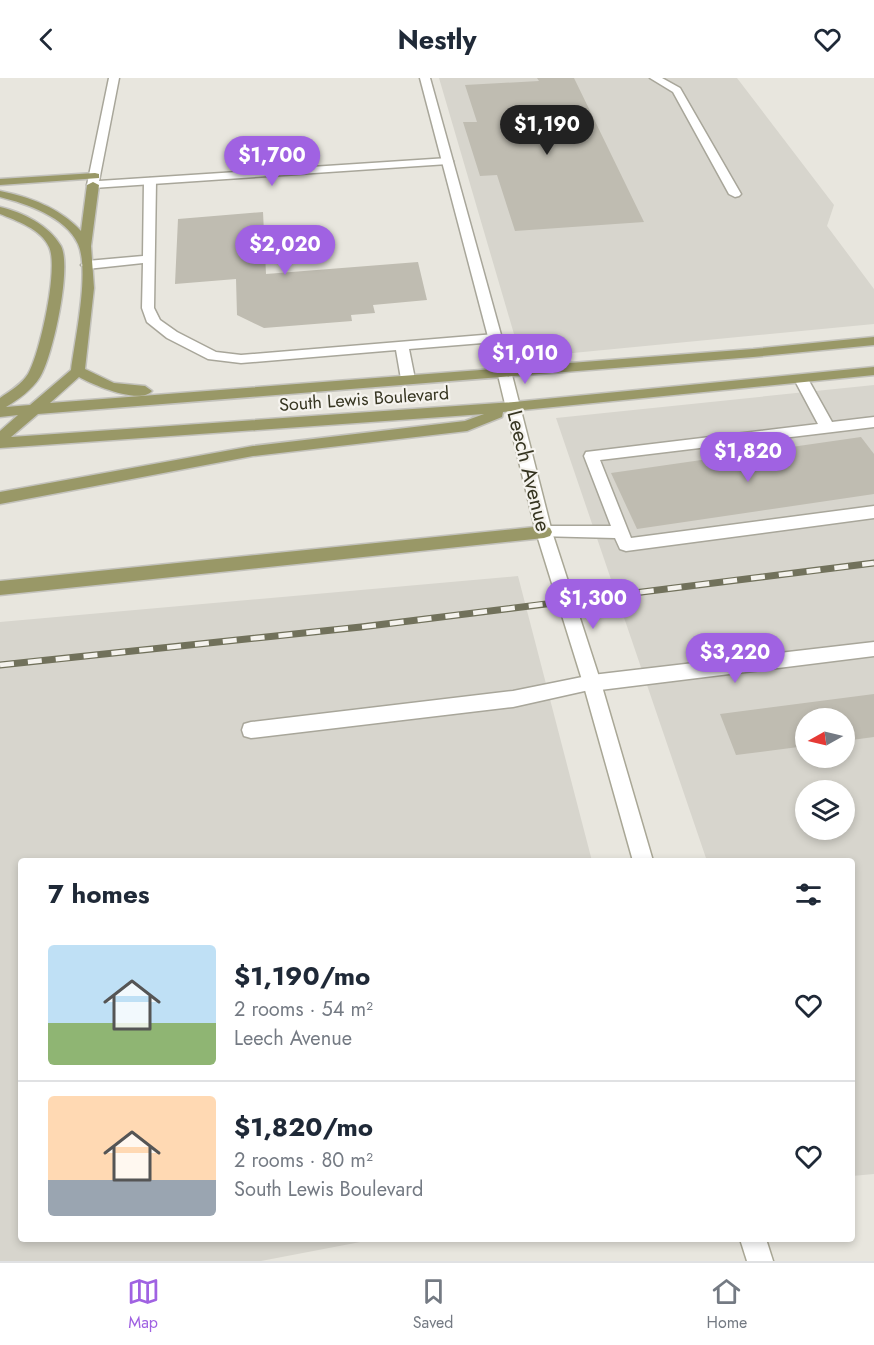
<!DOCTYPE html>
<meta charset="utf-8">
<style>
body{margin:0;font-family:Jost,sans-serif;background:#f6f6f7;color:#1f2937;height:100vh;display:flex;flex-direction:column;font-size:22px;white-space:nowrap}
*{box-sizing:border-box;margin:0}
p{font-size:20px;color:#747a83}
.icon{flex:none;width:33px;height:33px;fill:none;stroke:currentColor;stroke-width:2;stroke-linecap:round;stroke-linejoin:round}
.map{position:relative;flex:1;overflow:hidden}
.panel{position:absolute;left:18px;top:780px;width:837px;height:384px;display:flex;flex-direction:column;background:#fff;border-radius:6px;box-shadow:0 3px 9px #0003}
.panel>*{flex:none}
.needle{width:39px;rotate:262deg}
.tools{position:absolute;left:795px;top:630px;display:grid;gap:12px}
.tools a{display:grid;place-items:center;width:60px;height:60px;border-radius:50%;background:#fff;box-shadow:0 3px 9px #0003;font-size:30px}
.price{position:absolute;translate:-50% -51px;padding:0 14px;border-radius:21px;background:#a062e2;color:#fff;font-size:20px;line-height:39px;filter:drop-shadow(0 2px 3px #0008)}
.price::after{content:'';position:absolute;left:50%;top:36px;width:18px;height:14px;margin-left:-9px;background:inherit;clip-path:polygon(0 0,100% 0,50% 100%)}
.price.on{background:#222;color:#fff}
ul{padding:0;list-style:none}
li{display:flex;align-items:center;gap:18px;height:150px;padding:0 30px}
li+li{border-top:2px solid #e0e1e3}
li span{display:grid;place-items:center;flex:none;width:168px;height:120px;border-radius:6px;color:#555}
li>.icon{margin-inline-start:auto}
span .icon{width:72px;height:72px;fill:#fffc;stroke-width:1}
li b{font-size:26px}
h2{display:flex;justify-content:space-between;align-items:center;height:72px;padding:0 30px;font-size:26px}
header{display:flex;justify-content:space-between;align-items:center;height:78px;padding:0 30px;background:#fff;font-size:27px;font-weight:700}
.tabs{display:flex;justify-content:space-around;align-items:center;height:84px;border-top:2px solid #e0e1e3;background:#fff;font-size:16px;color:#747a83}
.tabs a{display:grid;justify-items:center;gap:3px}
.tabs .on{color:#a062e2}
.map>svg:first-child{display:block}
.built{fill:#d7d5cd;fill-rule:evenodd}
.building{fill:#bfbcb1}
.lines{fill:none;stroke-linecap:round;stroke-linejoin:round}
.service-casing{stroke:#a8a69a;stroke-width:3}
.minor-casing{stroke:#a8a69a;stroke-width:3}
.tertiary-casing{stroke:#a8a69a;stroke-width:3}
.secondary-casing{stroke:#a9a796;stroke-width:3}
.primary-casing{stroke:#c3c2bc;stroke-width:3}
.service{fill:#fff;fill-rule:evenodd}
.minor{fill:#fff;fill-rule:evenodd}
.tertiary{fill:#fff;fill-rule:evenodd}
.secondary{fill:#fff;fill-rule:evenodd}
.primary{fill:#999867;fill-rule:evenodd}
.rail-casing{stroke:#71715b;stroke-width:7}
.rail{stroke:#f5f3ee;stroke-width:4.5;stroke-dasharray:14;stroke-linecap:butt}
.labels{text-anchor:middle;stroke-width:4.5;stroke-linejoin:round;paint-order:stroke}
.far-street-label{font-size:18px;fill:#363521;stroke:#f5f3ee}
.street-label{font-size:21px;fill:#363521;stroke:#f5f3ee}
</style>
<header><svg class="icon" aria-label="back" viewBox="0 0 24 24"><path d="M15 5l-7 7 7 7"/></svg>Nestly<svg class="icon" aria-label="heart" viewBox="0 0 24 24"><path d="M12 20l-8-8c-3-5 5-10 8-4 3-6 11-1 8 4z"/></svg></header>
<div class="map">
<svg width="874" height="1183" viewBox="0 0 874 1183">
<rect width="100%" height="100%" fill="#e8e6de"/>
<g class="built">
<path d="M439,0H737L834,127L827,148L874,211V246L521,280Z"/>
<path d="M874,307V1096L852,1098V783H707L556,340ZM806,640H844V680H806ZM806,712H844V752H806Z"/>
<path d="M518,498L592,783H21V1161H376L261,1183H0V544Z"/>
</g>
<g class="building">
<path d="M537,0H574L644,144L515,153L497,97L480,98L463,44H477L465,7L539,3Z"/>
<path d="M263,134L266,196L418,184L427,222L373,227L375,235L351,237L352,243L264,250L237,237L236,201L175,206L178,141Z"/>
<path d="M861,359L874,376V416L637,451L611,395Z"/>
<path d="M874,616V659L844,663V640H806V668L736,677L720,636Z"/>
</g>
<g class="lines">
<defs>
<g id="service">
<path d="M650,0H662L680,10L741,116L739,118L735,119L729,116L673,14Z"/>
<path d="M150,100L156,103L154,230L160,242L177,254L216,274L241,277L495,256L502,260L495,264L409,271L415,301L408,305L401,301L396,272L241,285L208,281L167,260L147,244L142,230L143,185L87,191L81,187L87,183L143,178L144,103Z"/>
<path d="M801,297L808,301L832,344L874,339V349L600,382L631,460L874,428V440L626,473L620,471L615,460L538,458L536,454L538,450L544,448H611L584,378L586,374L818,346L794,301Z"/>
<path d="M592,597L598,600L601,605L598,610L513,629L251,660L244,658L242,652L244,646L251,644L513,613Z"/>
</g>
<g id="minor">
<path d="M109,0H119L99,103L448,80L453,83L448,86L93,110L87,107Z"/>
<path d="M874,564V578L592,613L586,610L583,605L586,600L592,597Z"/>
</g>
<path id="tertiary" d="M420,0H430L511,293L509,296L504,297L497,293Z"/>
<g id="secondary">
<path d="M504,289L511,293L552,454L601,605L653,783H633L583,605L536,454L497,293Z"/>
<path d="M740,1161H766L773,1183H747Z"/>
</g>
<g id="primary">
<path d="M95,95L99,96V100L0,107V101Z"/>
<path d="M93,104L99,107L91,168L94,210L85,291L114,305L145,308L152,313C140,327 93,307 79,299L50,325L753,271L874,259V267L753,279L38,336L11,359L514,324L874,289V297L503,334L502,339L467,353L253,378L0,426V414L253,368L465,343L484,336L0,370V353L18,337L0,339V320C10,313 22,306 28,296C40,276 59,189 49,169C41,151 17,143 0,136V129C22,134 49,147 61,168C72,189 53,278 40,299C32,312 19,321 6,329L30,327L71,292C75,261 90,193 78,166C66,139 27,126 0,119V113C30,119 60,130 81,153L87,107Z"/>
<path d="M544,448L550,450L552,454L550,458L544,460L0,517V503Z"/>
</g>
</defs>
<use href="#service" class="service-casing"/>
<use href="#minor" class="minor-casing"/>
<use href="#tertiary" class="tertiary-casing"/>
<use href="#secondary" class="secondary-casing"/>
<use href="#primary" class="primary-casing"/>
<use href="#service" class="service"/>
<use href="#minor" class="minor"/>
<use href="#tertiary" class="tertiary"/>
<use href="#secondary" class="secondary"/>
<use href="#primary" class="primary"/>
<defs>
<path id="rail" d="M0,587L361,549L874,485"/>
</defs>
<use href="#rail" class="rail-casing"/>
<use href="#rail" class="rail"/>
</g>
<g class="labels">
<g class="far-street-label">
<text transform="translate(364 321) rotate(-4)" y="6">South Lewis Boulevard</text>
</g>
<g class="street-label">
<text transform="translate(529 393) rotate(76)" y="7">Leech Avenue</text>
</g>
</g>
</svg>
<div class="tools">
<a><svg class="needle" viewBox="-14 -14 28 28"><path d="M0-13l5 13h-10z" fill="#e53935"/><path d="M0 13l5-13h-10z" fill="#747a83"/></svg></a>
<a><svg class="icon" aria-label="layers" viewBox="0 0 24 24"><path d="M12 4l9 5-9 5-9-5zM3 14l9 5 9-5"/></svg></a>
</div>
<b class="price on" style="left:547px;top:78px">$1,190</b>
<b class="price" style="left:272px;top:109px">$1,700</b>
<b class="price" style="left:285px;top:198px">$2,020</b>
<b class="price" style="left:525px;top:307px">$1,010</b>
<b class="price" style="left:748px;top:405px">$1,820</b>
<b class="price" style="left:593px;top:552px">$1,300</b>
<b class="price" style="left:735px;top:606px">$3,220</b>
<section class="panel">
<h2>7 homes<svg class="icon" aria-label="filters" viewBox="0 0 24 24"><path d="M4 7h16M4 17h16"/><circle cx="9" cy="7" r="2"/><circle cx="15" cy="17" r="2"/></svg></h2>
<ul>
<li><span style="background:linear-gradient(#bfe0f5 65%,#8fb573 0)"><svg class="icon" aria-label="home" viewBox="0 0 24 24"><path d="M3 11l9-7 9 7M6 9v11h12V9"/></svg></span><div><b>$1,190/mo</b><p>2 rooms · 54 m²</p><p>Leech Avenue</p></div><svg class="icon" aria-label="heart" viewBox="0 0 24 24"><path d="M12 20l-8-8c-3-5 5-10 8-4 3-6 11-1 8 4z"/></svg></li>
<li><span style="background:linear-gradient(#ffd9b3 70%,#9aa5b1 0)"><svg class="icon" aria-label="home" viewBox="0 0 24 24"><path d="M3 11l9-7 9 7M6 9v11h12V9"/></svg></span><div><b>$1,820/mo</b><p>2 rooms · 80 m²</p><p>South Lewis Boulevard</p></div><svg class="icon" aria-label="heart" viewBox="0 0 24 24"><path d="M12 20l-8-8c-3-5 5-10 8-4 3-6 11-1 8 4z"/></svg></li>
</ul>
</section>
</div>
<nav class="tabs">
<a class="on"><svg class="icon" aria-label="map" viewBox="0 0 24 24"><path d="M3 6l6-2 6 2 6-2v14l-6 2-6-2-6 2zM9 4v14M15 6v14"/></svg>Map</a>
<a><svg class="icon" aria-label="saved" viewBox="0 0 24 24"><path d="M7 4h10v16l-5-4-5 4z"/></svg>Saved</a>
<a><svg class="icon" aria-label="home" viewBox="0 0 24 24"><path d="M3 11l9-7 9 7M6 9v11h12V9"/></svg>Home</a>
</nav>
